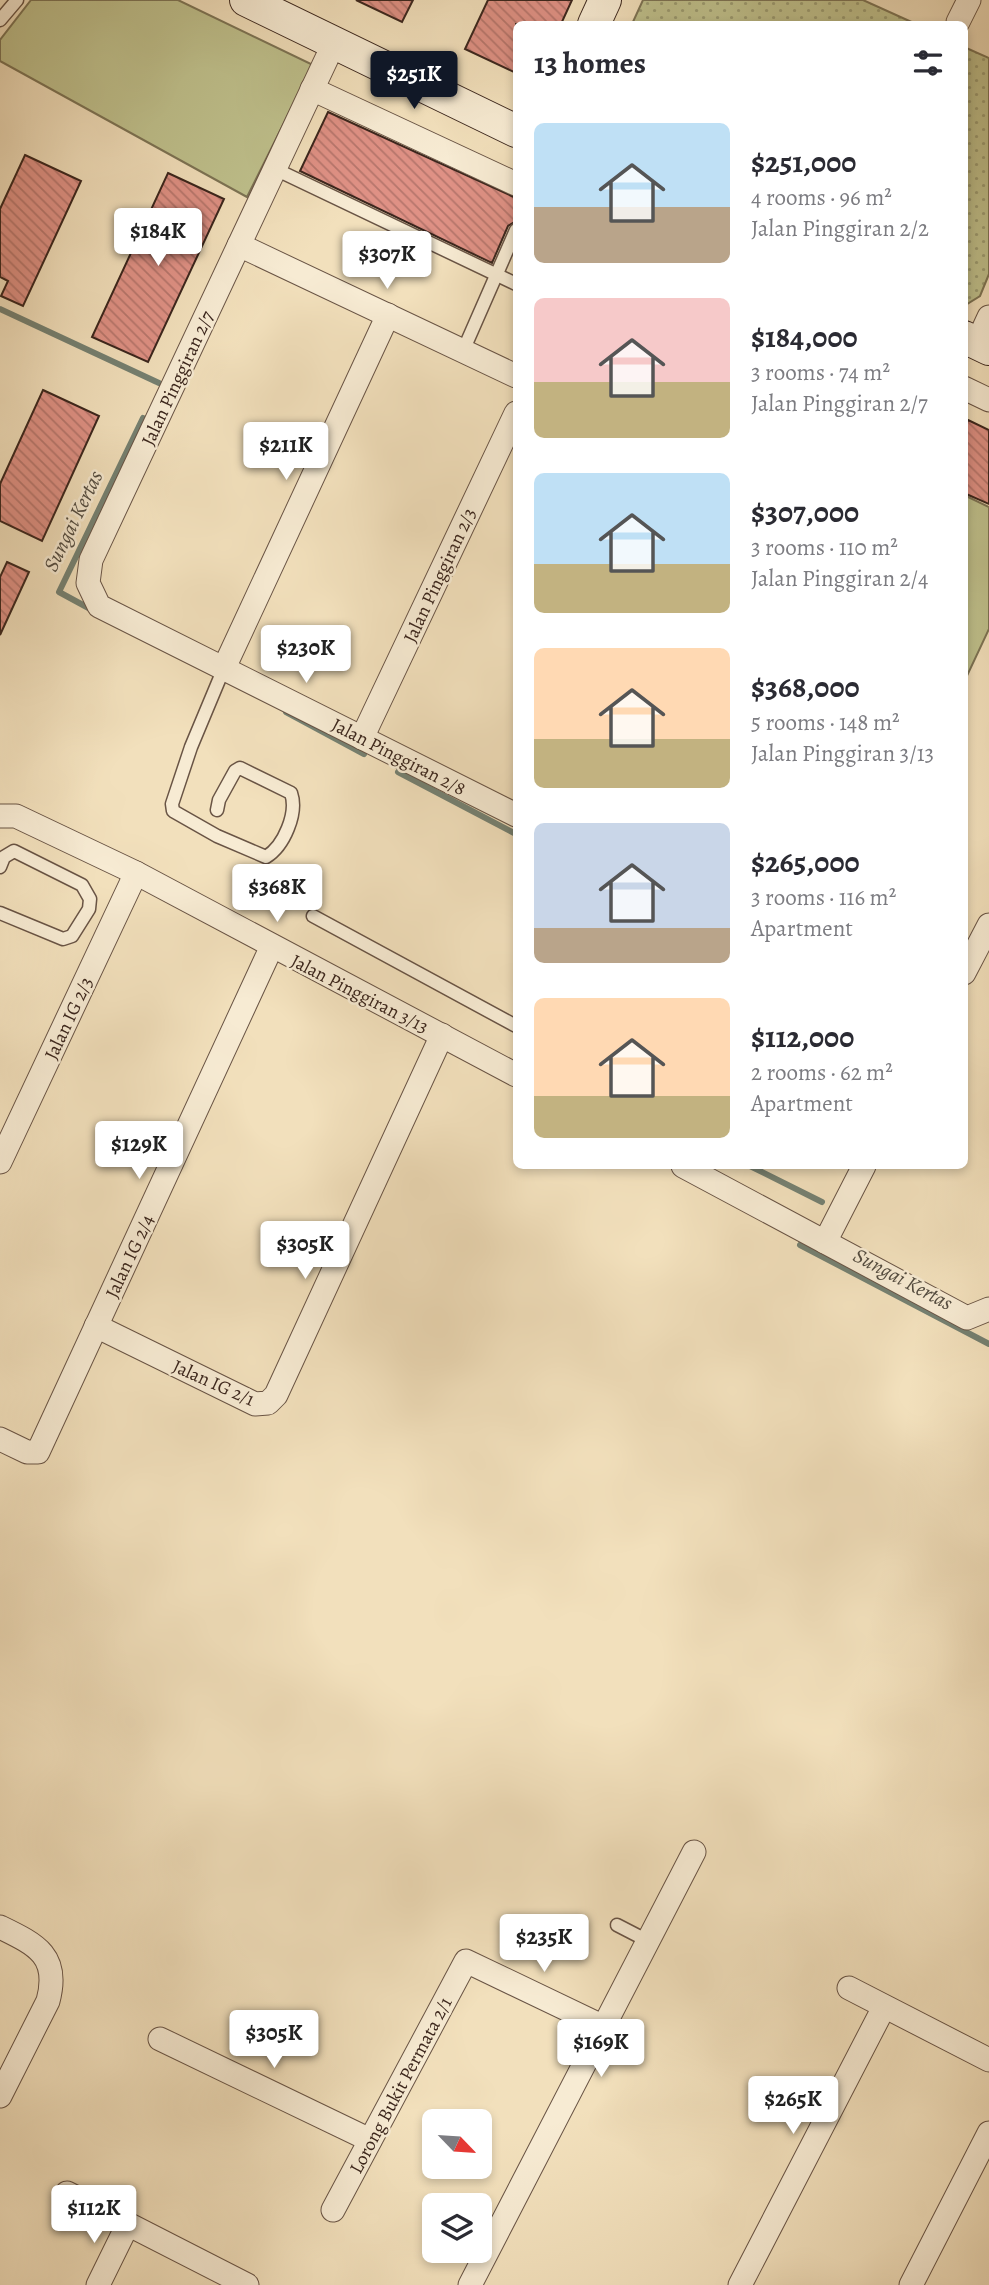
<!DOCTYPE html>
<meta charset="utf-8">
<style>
body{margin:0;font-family:Alegreya,serif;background:#f2f2f3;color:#2b2b33;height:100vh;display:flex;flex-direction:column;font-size:26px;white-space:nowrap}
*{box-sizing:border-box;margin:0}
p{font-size:23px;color:#7c7c81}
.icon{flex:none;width:38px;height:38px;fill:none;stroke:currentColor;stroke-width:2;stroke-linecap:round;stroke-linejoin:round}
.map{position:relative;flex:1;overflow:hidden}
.drawer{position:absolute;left:513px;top:21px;width:455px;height:1148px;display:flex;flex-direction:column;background:#fff;border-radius:10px;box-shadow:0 4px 10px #0003}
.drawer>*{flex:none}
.needle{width:46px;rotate:115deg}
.buttons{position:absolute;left:422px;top:2109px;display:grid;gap:14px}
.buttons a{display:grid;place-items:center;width:70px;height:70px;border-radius:10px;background:#fff;box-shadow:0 4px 10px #0003;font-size:35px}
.price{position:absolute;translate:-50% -60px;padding:0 16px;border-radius:7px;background:#fff;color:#222;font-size:23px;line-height:46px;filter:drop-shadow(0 2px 4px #0008)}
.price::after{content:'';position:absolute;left:50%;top:42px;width:21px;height:16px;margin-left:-10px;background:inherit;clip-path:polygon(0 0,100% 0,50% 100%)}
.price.on{background:#111827;color:#fff}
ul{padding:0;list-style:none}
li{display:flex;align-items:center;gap:21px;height:175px;padding:0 21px}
li span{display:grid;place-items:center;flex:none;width:196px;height:140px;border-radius:10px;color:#555}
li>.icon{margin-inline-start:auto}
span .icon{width:84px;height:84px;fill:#fffc;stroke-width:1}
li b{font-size:30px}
h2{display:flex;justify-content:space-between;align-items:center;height:84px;padding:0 21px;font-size:30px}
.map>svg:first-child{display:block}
.grass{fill:#bfc18d;stroke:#7d7455;stroke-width:2}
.park{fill:url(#park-dots);stroke:#7d7455;stroke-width:2}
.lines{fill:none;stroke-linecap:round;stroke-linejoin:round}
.stream{stroke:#758172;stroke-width:6}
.building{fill:url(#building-back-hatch);stroke:#3b261d;stroke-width:2}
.lane-casing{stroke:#695445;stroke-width:15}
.street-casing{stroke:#695445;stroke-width:25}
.secondary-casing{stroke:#3b261d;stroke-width:34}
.lane{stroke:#f7ebd3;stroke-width:12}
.street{stroke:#f7ebd3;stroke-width:23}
.secondary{stroke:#f7ebd3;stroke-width:32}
.labels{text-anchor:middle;stroke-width:5;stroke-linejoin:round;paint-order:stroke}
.street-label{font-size:19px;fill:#3b261d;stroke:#f7ebd3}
.water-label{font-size:21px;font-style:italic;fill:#534c40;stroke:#f7ebd3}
</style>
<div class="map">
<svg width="989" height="2285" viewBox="0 0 989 2285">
<defs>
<pattern id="park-dots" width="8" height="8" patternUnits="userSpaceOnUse" patternTransform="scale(1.75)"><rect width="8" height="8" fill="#bfc18d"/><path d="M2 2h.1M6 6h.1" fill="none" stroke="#9c9d73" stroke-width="1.8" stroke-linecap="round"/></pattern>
<pattern id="building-back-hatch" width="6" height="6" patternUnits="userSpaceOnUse" patternTransform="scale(1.75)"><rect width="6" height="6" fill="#df9185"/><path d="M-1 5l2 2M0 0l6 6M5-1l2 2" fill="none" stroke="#b6766c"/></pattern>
</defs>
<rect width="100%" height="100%" fill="#f2e0bc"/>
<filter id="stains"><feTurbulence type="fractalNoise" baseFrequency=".00286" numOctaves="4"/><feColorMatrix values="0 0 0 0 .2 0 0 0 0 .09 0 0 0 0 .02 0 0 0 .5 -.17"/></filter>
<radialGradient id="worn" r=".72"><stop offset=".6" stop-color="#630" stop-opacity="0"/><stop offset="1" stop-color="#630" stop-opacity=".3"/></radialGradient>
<g class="grass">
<path d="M31,0H178L313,65L247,197L0,61V40Z"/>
<path d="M964,495L989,507V629L966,678L964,677Z"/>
</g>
<g class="park">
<path d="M643,0H863L916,24H632Z"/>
<path d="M964,47L989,58V274L980,296L964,306Z"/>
</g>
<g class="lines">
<g class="stream">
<path d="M0,309L159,383"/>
<path d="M94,611L59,592L143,418"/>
<path d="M286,712L364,754"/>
<path d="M398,772L516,834"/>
<path d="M750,1166L822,1202"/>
<path d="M800,1245L989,1344"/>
</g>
</g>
<g class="building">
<path d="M356,0H413L402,22Z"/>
<path d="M488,0H572L561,24H516V73L465,49Z"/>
<path d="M328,112L516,198V221L508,226L492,263L300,171Z"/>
<path d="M25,155L81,181L23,306L1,296L8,281L0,277V209Z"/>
<path d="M168,173L224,199L148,362L92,337Z"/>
<path d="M43,390L99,416L42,541L0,521V484Z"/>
<path d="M968,420L989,430V504L964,493V429Z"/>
<path d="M7,562L29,572L0,635V577Z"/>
</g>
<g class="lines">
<defs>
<g id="lane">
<path d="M0,20L17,0"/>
<path d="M275,169L516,284"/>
<path d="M463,351L516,230"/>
<path d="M217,810L219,800L235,771L240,768L291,793C298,813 284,846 266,857L217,836L173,811L172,804L191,747L224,668"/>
<path d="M0,867L4,857L14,851L82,885L90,899L89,909L72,936L63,939L0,913"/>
<path d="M313,916L516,1026"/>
<path d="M617,1925L648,1941"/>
</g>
<g id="street">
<path d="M958,22L969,0"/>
<path d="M334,43L91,560L88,583L99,606L516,815"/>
<path d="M312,89L516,184"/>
<path d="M239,245L516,376"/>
<path d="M977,343L989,317"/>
<path d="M964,388L989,400"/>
<path d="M224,668L388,315"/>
<path d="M362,738L516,413"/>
<path d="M0,816H16L136,873L516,1075"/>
<path d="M964,973L989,925"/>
<path d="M0,1162L136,873"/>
<path d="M683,1166L967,1318L989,1309"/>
<path d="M825,1242L864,1166"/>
<path d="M96,1326L255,1404L268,1403L276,1395L442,1035"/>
<path d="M0,1439L27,1452H38L272,946"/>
<path d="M0,1927C37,1945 60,1956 48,2001L0,2096"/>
<path d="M849,1988L989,2060"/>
<path d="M160,2039L370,2140"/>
<path d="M67,2193L247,2285"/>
<path d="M333,2210L466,1961L604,2027"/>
<path d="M98,2285L128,2224"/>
<path d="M470,2285L694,1852"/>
<path d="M740,2285L884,2007"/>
<path d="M911,2285L989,2133"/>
</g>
<g id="secondary">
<path d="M246,0L516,131"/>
<path d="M594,24L605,0"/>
<path d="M964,337L989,349"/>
</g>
</defs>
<use href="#lane" class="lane-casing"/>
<use href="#street" class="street-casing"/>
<use href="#secondary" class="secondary-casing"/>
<use href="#lane" class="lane"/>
<use href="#street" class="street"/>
<use href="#secondary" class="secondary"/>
</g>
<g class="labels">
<g class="street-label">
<text transform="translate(177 378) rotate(-65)" y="7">Jalan Pinggiran 2/7</text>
<text transform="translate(439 575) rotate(-65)" y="7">Jalan Pinggiran 2/3</text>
<text transform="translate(399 756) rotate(27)" y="7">Jalan Pinggiran 2/8</text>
<text transform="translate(360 993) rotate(27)" y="7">Jalan Pinggiran 3/13</text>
<text transform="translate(68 1018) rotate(-65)" y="7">Jalan IG 2/3</text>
<text transform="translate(129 1256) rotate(-65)" y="7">Jalan IG 2/4</text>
<text transform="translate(214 1382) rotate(24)" y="7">Jalan IG 2/1</text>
<text transform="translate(400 2085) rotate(-62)" y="7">Lorong Bukit Permata 2/1</text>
</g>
<g class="water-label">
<text transform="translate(73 521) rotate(-64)" y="7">Sungai Kertas</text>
<text transform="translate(903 1279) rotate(28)" y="7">Sungai Kertas</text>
</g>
</g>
<rect width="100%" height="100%" filter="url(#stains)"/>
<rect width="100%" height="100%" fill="url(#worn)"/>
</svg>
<div class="buttons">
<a><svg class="needle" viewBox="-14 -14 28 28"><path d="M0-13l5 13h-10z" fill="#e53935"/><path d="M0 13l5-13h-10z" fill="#7c7c81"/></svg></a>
<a><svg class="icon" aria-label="layers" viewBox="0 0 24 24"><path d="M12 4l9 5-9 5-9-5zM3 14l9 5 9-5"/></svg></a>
</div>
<b class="price on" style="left:414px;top:111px">$251K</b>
<b class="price" style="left:158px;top:268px">$184K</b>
<b class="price" style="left:387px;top:291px">$307K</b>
<b class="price" style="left:286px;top:482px">$211K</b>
<b class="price" style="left:306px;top:685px">$230K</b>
<b class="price" style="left:277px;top:924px">$368K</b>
<b class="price" style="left:139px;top:1181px">$129K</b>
<b class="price" style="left:305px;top:1281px">$305K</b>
<b class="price" style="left:544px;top:1974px">$235K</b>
<b class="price" style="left:274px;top:2070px">$305K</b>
<b class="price" style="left:601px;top:2079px">$169K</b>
<b class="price" style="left:793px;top:2136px">$265K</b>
<b class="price" style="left:94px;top:2245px">$112K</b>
<section class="drawer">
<h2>13 homes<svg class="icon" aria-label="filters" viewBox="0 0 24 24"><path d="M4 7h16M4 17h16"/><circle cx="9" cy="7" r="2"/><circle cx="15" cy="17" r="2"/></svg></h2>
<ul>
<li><span style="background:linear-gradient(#bfe0f5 60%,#b9a48a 0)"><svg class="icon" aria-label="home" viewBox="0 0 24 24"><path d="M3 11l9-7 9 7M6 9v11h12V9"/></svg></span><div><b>$251,000</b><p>4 rooms · 96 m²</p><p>Jalan Pinggiran 2/2</p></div></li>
<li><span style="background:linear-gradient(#f6c9c9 60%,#c2b280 0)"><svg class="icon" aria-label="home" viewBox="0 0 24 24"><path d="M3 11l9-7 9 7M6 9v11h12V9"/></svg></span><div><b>$184,000</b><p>3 rooms · 74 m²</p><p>Jalan Pinggiran 2/7</p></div></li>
<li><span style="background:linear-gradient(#bfe0f5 65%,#c2b280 0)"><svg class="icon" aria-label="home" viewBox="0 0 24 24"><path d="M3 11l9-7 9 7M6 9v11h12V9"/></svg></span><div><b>$307,000</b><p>3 rooms · 110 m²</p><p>Jalan Pinggiran 2/4</p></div></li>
<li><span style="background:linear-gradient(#ffd9b3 65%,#c2b280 0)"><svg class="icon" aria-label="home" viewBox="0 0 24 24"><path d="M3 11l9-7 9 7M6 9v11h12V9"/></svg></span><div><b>$368,000</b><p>5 rooms · 148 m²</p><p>Jalan Pinggiran 3/13</p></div></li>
<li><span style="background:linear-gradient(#c9d6e8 75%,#b9a48a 0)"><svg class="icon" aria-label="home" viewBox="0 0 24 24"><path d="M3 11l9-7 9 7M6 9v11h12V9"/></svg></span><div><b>$265,000</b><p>3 rooms · 116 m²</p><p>Apartment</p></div></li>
<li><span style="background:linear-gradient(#ffd9b3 70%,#c2b280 0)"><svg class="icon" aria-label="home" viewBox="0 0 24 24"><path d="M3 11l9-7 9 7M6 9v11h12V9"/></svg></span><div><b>$112,000</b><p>2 rooms · 62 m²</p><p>Apartment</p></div></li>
</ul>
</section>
</div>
